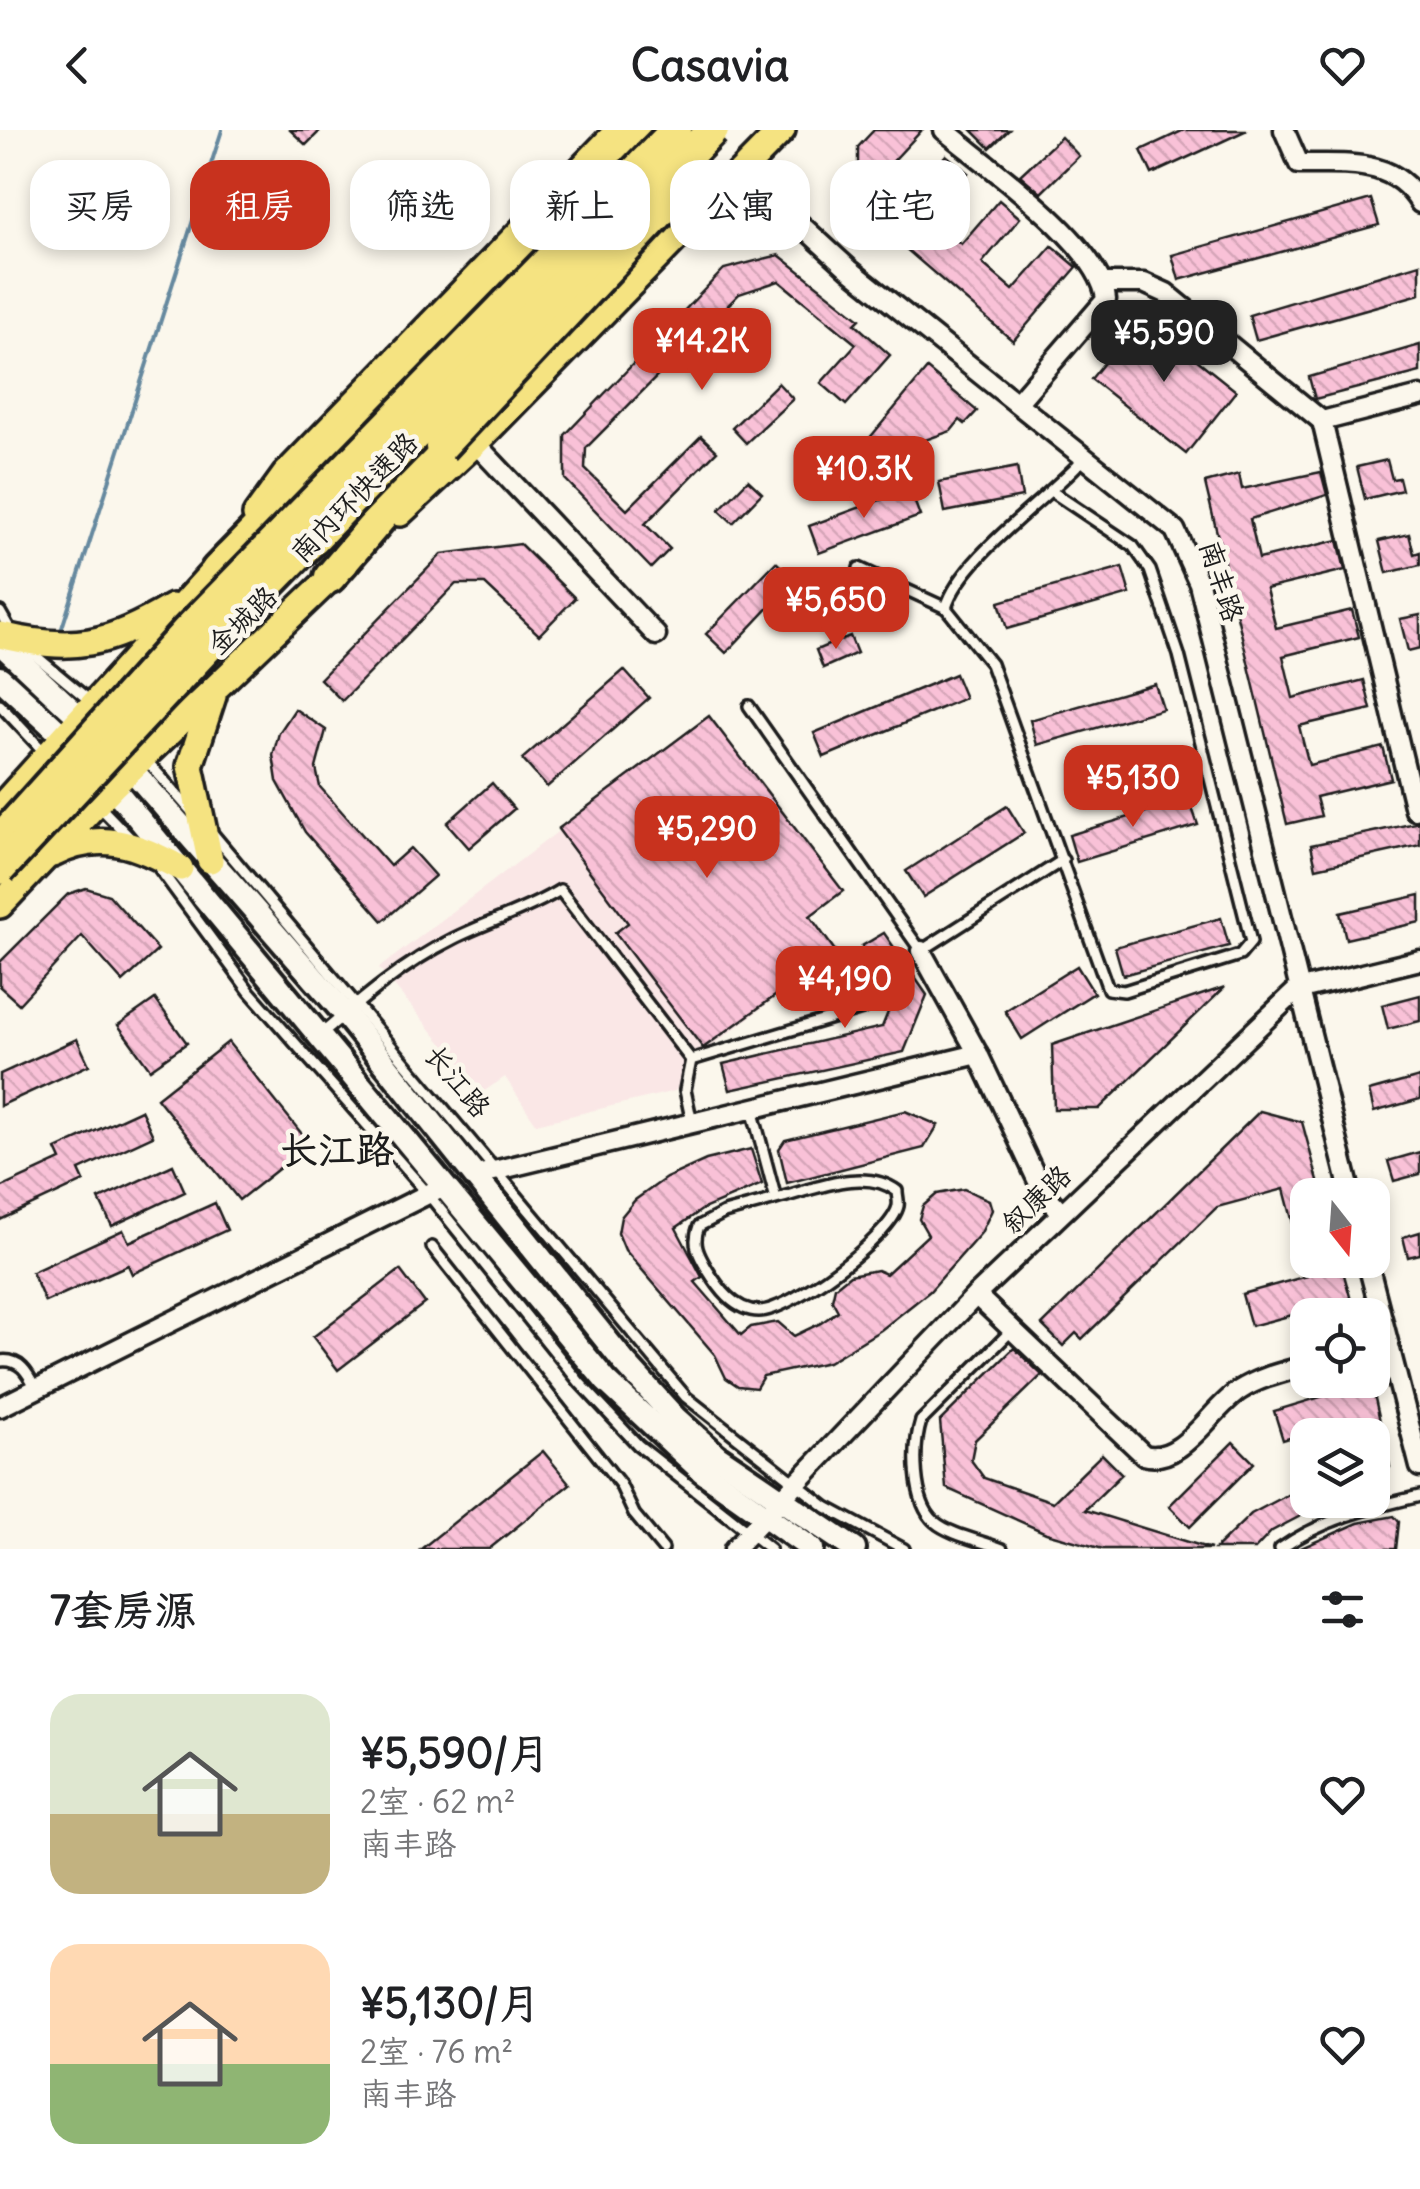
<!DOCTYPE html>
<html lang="zh">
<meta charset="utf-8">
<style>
body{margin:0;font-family:Delius,"LXGW WenKai TC",sans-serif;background:#f6f6f6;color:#202124;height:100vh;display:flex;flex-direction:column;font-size:38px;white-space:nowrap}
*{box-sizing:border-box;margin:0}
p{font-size:32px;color:#757577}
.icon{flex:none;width:55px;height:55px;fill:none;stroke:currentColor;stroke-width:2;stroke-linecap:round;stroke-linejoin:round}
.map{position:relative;height:1419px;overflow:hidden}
.sheet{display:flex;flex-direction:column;background:#fff;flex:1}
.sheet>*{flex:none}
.hud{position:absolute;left:30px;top:30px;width:1360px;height:90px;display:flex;gap:20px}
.needle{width:65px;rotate:163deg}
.buttons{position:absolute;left:1290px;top:1048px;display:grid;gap:20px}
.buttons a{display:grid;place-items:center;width:100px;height:100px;border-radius:20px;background:#fff;box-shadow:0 5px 15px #0003;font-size:50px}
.price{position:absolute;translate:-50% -85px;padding:0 22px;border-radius:20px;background:#c8321e;color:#fff;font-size:32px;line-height:65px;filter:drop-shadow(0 2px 5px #0008)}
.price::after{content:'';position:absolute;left:50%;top:60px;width:30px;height:22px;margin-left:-15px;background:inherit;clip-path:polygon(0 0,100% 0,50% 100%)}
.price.selected{background:#222;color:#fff}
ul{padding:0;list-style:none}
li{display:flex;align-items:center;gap:30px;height:250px;padding:0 50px}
li span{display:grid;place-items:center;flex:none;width:280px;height:200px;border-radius:30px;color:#555}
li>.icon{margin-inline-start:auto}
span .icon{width:120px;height:120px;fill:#fffc;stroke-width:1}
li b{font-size:42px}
h2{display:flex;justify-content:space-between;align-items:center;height:120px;padding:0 50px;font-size:42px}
.tag{padding:0 35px;border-radius:30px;background:#fff;box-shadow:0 5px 15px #0003;font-size:35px;line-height:90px}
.tag.selected{background:#c8321e;color:#fff}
header{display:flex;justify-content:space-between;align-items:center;height:130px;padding:0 50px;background:#fff;font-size:45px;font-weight:700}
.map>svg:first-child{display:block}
.built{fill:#fae7e6}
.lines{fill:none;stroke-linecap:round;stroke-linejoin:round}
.stream{stroke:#66899f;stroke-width:4}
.building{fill:url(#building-back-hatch);stroke:#1c1c1c;stroke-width:2.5}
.lane-casing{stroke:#1c1c1c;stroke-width:16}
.street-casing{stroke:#1c1c1c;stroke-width:25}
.secondary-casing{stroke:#1c1c1c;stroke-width:30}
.primary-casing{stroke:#1c1c1c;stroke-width:32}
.highway-casing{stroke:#1c1c1c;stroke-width:38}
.lane{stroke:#fbf7ec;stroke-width:9}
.street{stroke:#fbf7ec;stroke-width:18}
.secondary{stroke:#fbf7ec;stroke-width:22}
.primary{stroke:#f5e381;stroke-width:25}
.highway{stroke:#f5e381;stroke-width:30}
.highway-bridge-casing{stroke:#1c1c1c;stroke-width:38;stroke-linecap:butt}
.highway-bridge{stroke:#f5e381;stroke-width:30}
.labels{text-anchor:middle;stroke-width:9;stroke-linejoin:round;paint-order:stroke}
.street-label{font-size:28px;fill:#1c1c1c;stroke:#fbf7ec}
.district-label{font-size:38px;font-weight:bold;fill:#1c1c1c;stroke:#fbf7ec}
</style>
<header><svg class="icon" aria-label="back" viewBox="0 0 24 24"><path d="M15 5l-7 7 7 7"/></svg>Casavia<svg class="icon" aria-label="heart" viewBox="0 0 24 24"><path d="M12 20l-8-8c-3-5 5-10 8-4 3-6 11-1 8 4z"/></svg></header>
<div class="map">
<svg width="1420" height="1419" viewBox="0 0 1420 1419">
<defs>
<pattern id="building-back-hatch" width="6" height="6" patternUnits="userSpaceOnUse" patternTransform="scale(2.5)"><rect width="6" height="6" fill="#f9c1d7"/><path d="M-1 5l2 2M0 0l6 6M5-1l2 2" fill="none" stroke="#d5a5b8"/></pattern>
</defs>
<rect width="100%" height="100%" fill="#fbf7ec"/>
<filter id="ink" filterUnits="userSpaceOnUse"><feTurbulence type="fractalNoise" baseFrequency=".01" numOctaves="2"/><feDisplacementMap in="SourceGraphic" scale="20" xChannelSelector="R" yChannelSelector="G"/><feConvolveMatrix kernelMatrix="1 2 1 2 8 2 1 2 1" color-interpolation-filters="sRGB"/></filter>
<g filter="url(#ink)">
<path class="built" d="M709,586L843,761L810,786L836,822L705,921L675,961L536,994L505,947L483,962L379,838Z"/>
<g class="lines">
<path class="stream" d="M61,501L222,0"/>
</g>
<g class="building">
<path d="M290,0H321L306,15Z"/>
<path d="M874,0H922L885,40L886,50L908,69L946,25L968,43L929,87L961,114L999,70L1020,88L982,133L1013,160L1052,116L1077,137L1013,211L862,81V71L855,68L848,52L858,40V17Z"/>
<path d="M972,0H1009L990,18Z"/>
<path d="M1184,0H1247L1152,44L1141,20Z"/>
<path d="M1061,7L1079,26L1041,63L1020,45Z"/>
<path d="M263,50L283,56L270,97L250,91Z"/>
<path d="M1371,69L1379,95L1179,150L1172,125Z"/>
<path d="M779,125L860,189L855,194L890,225L846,275L821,253L856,214L779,151L739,164L586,318L585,339L627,380L701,306L717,321L645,394L670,419L651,438L565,349V305L724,139Z"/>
<path d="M1420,134V164L1256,210L1249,185Z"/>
<path d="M1142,186L1236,261L1186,324L1091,249Z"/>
<path d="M1420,215V242L1315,269L1309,247Z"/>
<path d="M927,239L977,281L965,294L960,290L951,301L885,324L868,310Z"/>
<path d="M778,253L793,269L746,313L732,298Z"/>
<path d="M1387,330L1392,349L1399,348L1402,360L1365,369L1357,337Z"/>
<path d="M1017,337L1022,367L945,382L939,352Z"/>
<path d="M1321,342L1327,365L1250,389L1259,429L1338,410L1345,440L1266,459L1276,498L1352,480L1359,507L1283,526L1293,568L1364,550L1371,579L1299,596L1309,635L1383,617L1391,649L1316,667L1321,686L1287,694L1205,353L1239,344L1242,359Z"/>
<path d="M748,350L762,363L733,393L719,380Z"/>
<path d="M910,359L920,386L819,423L809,396Z"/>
<path d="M1409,404L1414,424L1420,422V435L1387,443L1379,411Z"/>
<path d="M520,414L575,468L539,505L485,454H456L342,571L320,549L442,424Z"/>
<path d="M776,432L795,450L726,523L706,504Z"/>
<path d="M1122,437L1130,464L1007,499L999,472Z"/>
<path d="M1420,485V518L1408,521L1400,489Z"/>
<path d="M850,506L857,523L823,538L816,520Z"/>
<path d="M624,540L649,568L547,657L522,629Z"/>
<path d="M955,544L965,568L824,627L814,603Z"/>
<path d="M1155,554L1163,579L1037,615L1030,590Z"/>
<path d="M295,579L326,600L316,638L320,657L390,736L410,718L435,746L383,791L305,702L277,651L273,625L279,603Z"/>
<path d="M709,586L843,761L810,786L836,822L703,918L615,803L628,793L558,699Z"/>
<path d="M492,653L514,679L469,718L447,693Z"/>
<path d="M1189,669L1198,695L1077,732L1069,705Z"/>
<path d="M1007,676L1024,703L923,767L906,741Z"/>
<path d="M1420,692V715L1316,738L1311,715Z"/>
<path d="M86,758L109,765L158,820L123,852L82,806L19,874L0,857V832L68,764Z"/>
<path d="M1420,765V792L1346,809L1340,783Z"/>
<path d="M1221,788L1229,816L1123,845L1115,817Z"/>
<path d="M884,803L927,865L904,922L730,960L723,934L882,897L895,865L862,816Z"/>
<path d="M1077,836L1094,863L1022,909L1005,881Z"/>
<path d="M1225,857L1099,979H1054L1052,915Z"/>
<path d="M1420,865V891L1388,899L1382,875Z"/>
<path d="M155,869L187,913L150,939L118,895Z"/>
<path d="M77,909L89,935L0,976V944Z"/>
<path d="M228,912L310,1014L239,1070L157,968Z"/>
<path d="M1420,947V969L1374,982L1369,961Z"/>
<path d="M141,980L153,1006L79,1040L84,1051L0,1090V1058L61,1030L56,1019Z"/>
<path d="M905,981L938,995L924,1018L787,1053L779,1019L785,1010Z"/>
<path d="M1260,981L1302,992L1322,1065H1308V1130H1340L1355,1185H1317L1315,1179L1251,1196L1242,1164L1307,1146L1284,1059L1217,1077L1082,1209L1076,1203L1063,1216L1042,1195Z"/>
<path d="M751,1019L762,1054L703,1079L676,1098L702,1147L695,1152L741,1205L751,1197L778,1192L794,1206L821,1193L838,1181L832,1170L835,1157L850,1145L877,1140L886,1144L928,1105L919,1089L923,1076L937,1064L964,1059L989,1070L992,1080L981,1103L930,1161L881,1200L828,1232L763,1246L756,1258L738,1256L726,1248L715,1225L625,1120L618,1103L621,1087L635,1070L666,1048L706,1030Z"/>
<path d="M1420,1022V1044L1394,1051L1388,1031Z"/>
<path d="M173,1035L185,1062L112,1096L99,1069Z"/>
<path d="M215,1073L227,1100L132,1144L128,1135L45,1172L32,1142L123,1100L129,1112Z"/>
<path d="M1420,1102V1124L1408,1127L1403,1107Z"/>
<path d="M400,1140L425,1173L338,1240L313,1207Z"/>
<path d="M1014,1218L1042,1245L975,1310L971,1330L984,1348L1053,1372L1102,1324L1122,1344L1085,1380L1211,1419H1103L1046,1403L946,1358L940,1291Z"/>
<path d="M1341,1250H1371L1390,1337L1372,1360V1305H1357L1353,1289L1283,1310L1274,1281L1344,1260Z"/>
<path d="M1233,1312L1254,1333L1190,1397L1169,1376Z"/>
<path d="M543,1321L570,1354L489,1419H421Z"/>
<path d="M1308,1354V1370L1329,1371L1272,1401L1255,1419H1215L1251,1384Z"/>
<path d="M1394,1386L1399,1392L1396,1419H1299L1358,1393Z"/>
</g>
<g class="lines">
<defs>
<g id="lane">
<path d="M1051,361L1133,416L1150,440L1179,525L1251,812L1240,825L1124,861L1108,859L991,534L946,478C961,427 1048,369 1085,327"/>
<path d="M859,438L946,478"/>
<path d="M0,482L12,503"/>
<path d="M25,517L90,571"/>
<path d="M0,575L46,624"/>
<path d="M749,576L921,821L1063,730"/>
<path d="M146,630L192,682"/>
<path d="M100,677L131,709"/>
<path d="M213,704L686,1267L826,1377L904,1419"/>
<path d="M159,738L250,862L428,1064L580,1253L638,1315L770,1419"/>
<path d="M319,906C361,870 404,833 453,809C489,791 526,781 560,760L691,930"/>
<path d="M752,979L776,1069C812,1060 864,1036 897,1061C897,1066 899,1071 898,1076C891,1107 790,1181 759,1181C734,1181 718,1157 707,1139C698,1124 692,1113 699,1096L724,1083L776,1069"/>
<path d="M692,993L685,960L691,930L862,879"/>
<path d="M432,1117L620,1354L634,1384L663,1419"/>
<path d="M0,1231C20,1228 28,1243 36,1259"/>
<path d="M1002,1419C983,1411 950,1405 935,1392C912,1372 913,1316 921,1291L1013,1199"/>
<path d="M1280,1419C1323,1389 1369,1378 1420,1366"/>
</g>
<g id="street">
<path d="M944,0C987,36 1102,116 1106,170L1017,273"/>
<path d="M1284,0L1299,34C1345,35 1393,27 1420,73"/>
<path d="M743,42L849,139L1175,400L1199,453L1351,1065"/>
<path d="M1105,153H1144L1166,163L1322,291"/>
<path d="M1420,266L1322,291L1415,680L1420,679"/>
<path d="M475,313L656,505"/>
<path d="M921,821L978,924L1043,1062L1061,1082"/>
<path d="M473,1046L978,924"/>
<path d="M1367,1130L1420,1337"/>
<path d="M976,1165L1144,1325C1182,1336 1211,1278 1240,1260C1260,1247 1284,1242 1308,1235"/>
<path d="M0,1277L444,1056"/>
<path d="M734,1419L976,1165L1297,860L1420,830"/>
</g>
<g id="secondary">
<path d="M0,513L93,600"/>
<path d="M0,548L75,617"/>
<path d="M120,626L345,884L624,1232L675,1288L717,1326L854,1419"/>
<path d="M101,643L606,1251L702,1341L812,1419"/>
</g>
<g id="primary">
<path d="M400,383L475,313L782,0"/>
<path d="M256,385L285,345L619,0"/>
<path d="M0,505C74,523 107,515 172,477"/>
<path d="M0,678L227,426"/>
<path d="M53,724C101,699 136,715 180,738"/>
<path d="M210,730L190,636L213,566"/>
<path d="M0,775L114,655L345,434"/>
</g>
<g id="highway">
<path d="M217,440L647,0"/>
<path d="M330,447L441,317"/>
</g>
</defs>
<use href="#lane" class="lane-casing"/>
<use href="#street" class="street-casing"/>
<use href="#secondary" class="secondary-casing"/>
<use href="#primary" class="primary-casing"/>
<use href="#highway" class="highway-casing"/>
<use href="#lane" class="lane"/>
<use href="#street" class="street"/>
<use href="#secondary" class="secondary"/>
<use href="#primary" class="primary"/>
<use href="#highway" class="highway"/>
<defs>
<g id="highway-bridge">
<path d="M441,317L681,60"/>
<path d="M0,709L186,502L676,0"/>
<path d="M0,739L205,520L713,0"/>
</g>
</defs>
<use href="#highway-bridge" class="highway-bridge-casing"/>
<use href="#highway-bridge" class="highway-bridge"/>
</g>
</g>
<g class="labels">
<g class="street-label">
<text transform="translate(354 367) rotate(-46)" y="10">南内环快速路</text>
<text transform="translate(1222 451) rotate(72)" y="10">南丰路</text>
<text transform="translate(242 490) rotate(-44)" y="10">金城路</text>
<text transform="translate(458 951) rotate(50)" y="10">长江路</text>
<text transform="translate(1036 1069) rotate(-44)" y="10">叙康路</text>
</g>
<g class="district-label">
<text x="337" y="1033">长江路</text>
</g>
</g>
</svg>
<div class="buttons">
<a><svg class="needle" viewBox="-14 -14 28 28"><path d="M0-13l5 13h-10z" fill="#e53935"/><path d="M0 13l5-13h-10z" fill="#757577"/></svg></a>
<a><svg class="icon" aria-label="locate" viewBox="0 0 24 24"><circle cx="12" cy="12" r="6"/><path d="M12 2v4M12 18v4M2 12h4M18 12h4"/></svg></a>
<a><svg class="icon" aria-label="layers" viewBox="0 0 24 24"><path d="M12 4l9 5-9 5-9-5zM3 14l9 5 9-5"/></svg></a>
</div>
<b class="price selected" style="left:1164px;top:255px">¥5,590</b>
<b class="price" style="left:702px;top:263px">¥14.2K</b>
<b class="price" style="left:864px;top:391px">¥10.3K</b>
<b class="price" style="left:836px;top:522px">¥5,650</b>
<b class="price" style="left:1133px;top:700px">¥5,130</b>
<b class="price" style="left:707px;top:751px">¥5,290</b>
<b class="price" style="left:845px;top:901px">¥4,190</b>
<div class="hud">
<a class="tag">买房</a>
<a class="tag selected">租房</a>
<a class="tag">筛选</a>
<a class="tag">新上</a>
<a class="tag">公寓</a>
<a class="tag">住宅</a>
</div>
</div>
<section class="sheet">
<h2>7套房源<svg class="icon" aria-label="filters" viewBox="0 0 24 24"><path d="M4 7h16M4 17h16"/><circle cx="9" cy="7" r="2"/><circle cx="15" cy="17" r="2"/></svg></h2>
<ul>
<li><span style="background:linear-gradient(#dfe7d0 60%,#c2b280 0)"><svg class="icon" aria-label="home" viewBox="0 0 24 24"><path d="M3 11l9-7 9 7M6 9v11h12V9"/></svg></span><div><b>¥5,590/月</b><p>2室 · 62 m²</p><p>南丰路</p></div><svg class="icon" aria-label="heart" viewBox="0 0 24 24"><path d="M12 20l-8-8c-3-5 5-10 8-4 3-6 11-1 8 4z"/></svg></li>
<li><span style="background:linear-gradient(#ffd9b3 60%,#8fb573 0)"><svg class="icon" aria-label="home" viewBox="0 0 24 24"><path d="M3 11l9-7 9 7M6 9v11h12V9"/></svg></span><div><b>¥5,130/月</b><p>2室 · 76 m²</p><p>南丰路</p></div><svg class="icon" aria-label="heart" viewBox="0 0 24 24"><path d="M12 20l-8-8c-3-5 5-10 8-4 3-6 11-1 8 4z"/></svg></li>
</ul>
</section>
